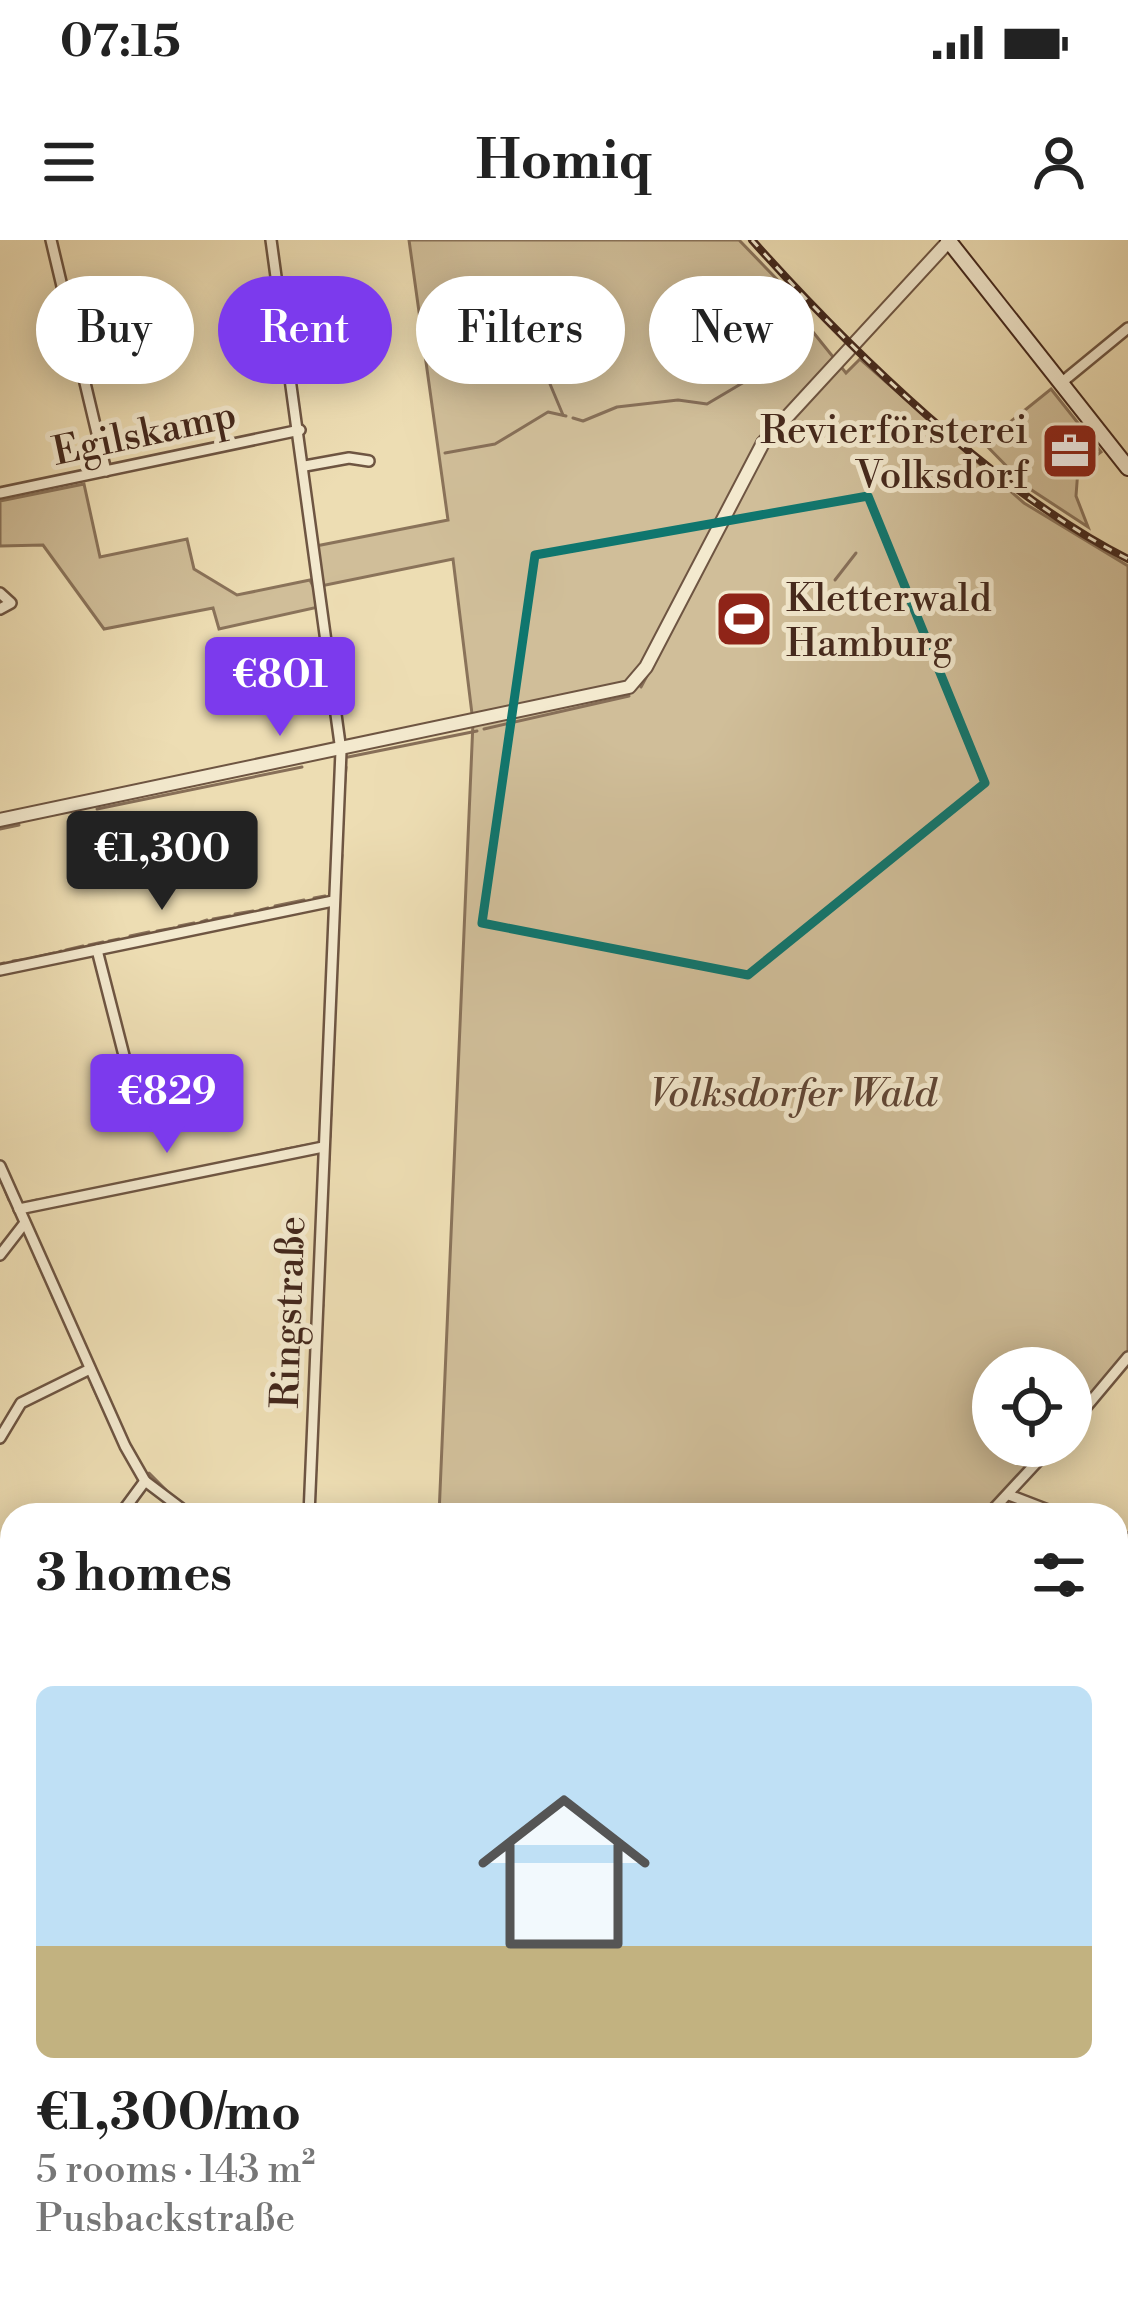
<!DOCTYPE html>
<meta charset="utf-8">
<style>
body{margin:0;font-family:"Libre Bodoni",serif;background:#f2f2f2;color:#222;height:100vh;display:flex;flex-direction:column;font-size:45px;white-space:nowrap}
*{box-sizing:border-box;margin:0}
p{font-size:39px;color:#767676}
.icon{flex:none;width:66px;height:66px;fill:none;stroke:currentColor;stroke-width:2;stroke-linecap:round;stroke-linejoin:round}
.map{position:relative;flex:1;overflow:hidden}
.drawer{position:absolute;left:0px;top:1263px;width:1128px;height:807px;display:flex;flex-direction:column;background:#fff;border-radius:36px 36px 0 0;box-shadow:0 6px 30px #0003}
.drawer>*{flex:none}
.guide{position:absolute;left:36px;top:36px;width:1056px;height:108px;display:flex;gap:24px}
.tools{position:absolute;left:972px;top:1107px;display:grid;gap:24px}
.tools a{display:grid;place-items:center;width:120px;height:120px;border-radius:50%;background:#fff;box-shadow:0 6px 30px #0003;font-size:60px}
.price{position:absolute;translate:-50% -102px;padding:0 27px;border-radius:12px;background:#7c3aed;color:#fff;font-size:39px;line-height:78px;filter:drop-shadow(0 3px 6px #0008)}
.price::after{content:'';position:absolute;left:50%;top:72px;width:36px;height:27px;margin-left:-18px;background:inherit;clip-path:polygon(0 0,100% 0,50% 100%)}
.price.current{background:#222;color:#fff}
ul{padding:0;list-style:none}
li{display:grid;align-content:center;gap:24px;height:636px;padding:0 36px}
li+li{border-top:3px solid #e0e0e0}
li span{display:grid;place-items:center;height:372px;border-radius:18px;color:#555}
li>.icon{margin-inline-start:auto}
span .icon{width:216px;height:216px;fill:#fffc;stroke-width:1}
li b{font-size:51px}
h2{display:flex;justify-content:space-between;align-items:center;height:144px;padding:0 36px;font-size:51px}
.tag{padding:0 42px;border-radius:54px;background:#fff;box-shadow:0 6px 30px #0003;font-size:42px;line-height:108px}
.tag.current{background:#7c3aed;color:#fff}
.status{display:flex;justify-content:space-between;align-items:center;height:84px;padding:0 60px;background:#fff;direction:ltr}
.status svg{height:33px;fill:currentColor}
header{display:flex;justify-content:space-between;align-items:center;height:156px;padding:0 36px;background:#fff;font-size:54px;font-weight:800}
.map>svg:first-child{display:block}
.green{fill:#d0be99;stroke:#8a735a;stroke-width:3}
.lines{fill:none;stroke-linecap:round;stroke-linejoin:round}
.stream{stroke:#876f58;stroke-width:3}
.minor-casing{stroke:#6e5542;stroke-width:14}
.tertiary-casing{stroke:#6e5542;stroke-width:16}
.secondary-casing{stroke:#44281c;stroke-width:18}
.minor{stroke:#f3e9ce;stroke-width:9}
.tertiary{stroke:#f3e9ce;stroke-width:12}
.secondary{stroke:#f3e9ce;stroke-width:14}
.rail-casing{stroke:#44281c;stroke-width:8}
.rail{stroke:#f3e9ce;stroke-width:3;stroke-dasharray:9;stroke-linecap:butt}
.marked{fill:none;stroke:#0f766e;stroke-width:9;stroke-linejoin:round}
.labels{text-anchor:middle;stroke-width:10;stroke-linejoin:round;paint-order:stroke}
.poi-label{font-size:39px;fill:#44281c;stroke:#f3e9ce;text-anchor:end}
.street-label{font-size:39px;fill:#44281c;stroke:#f3e9ce}
.park-label{font-size:39px;font-style:italic;fill:#604635;stroke:#f3e9ce}
</style>
<div class="status"><b>07:15</b><svg viewBox="0 0 49 12"><path d="M0 12V9h3v3zM5 12V6h3v6zM10 12V3h3v9zM15 12V0h3v12zM26 1h20v11H26zM47 4h2v5h-2z"/></svg></div>
<header><svg class="icon" aria-label="menu" viewBox="0 0 24 24"><path d="M4 6h16M4 12h16M4 18h16"/></svg>Homiq<svg class="icon" aria-label="person" viewBox="0 0 24 24"><circle cx="12" cy="8" r="4"/><path d="M4 21q1-7 8-7t8 7"/></svg></header>
<div class="map">
<svg width="1128" height="2068" viewBox="0 0 1128 2068">
<rect width="100%" height="100%" fill="#edddb3"/>
<filter id="stains"><feTurbulence type="fractalNoise" baseFrequency=".00167" numOctaves="4"/><feColorMatrix values="0 0 0 0 .2 0 0 0 0 .09 0 0 0 0 .02 0 0 0 .5 -.17"/></filter>
<radialGradient id="worn" r=".72"><stop offset=".6" stop-color="#630" stop-opacity="0"/><stop offset="1" stop-color="#630" stop-opacity=".3"/></radialGradient>
<g class="green">
<path d="M409,0H739L797,60L792,66L846,133L860,119L1024,263L1128,326V1111L1071,1177V1128H993V1206H1047L982,1275H439L473,482L453,319L321,346L316,306L448,280Z"/>
<path d="M1051,149L1101,212L1078,229L1076,256L1088,287L1027,247L979,198L1004,187Z"/>
<path d="M84,244L100,317L187,299L194,329L237,355L310,340L323,366L219,389L213,368L104,389L43,305L0,306V261Z"/>
</g>
<g class="lines">
<g class="stream">
<path d="M550,144L563,175"/>
<path d="M573,178L583,181L617,167L678,160L707,164L800,109"/>
<path d="M445,213L495,204L548,172L566,176"/>
<path d="M835,340L856,313"/>
<path d="M641,447L700,337"/>
<path d="M484,489L629,456"/>
<path d="M348,517L477,491"/>
<path d="M344,550L346,527"/>
<path d="M97,569L302,527"/>
<path d="M343,584V573"/>
<path d="M0,589L19,585"/>
<path d="M342,605V596"/>
<path d="M341,625L342,615"/>
<path d="M314,658L325,656"/>
<path d="M275,666L304,660"/>
<path d="M260,670L268,668"/>
<path d="M235,674L253,671"/>
<path d="M213,679L230,676"/>
<path d="M201,682L207,680"/>
<path d="M179,686L194,683"/>
<path d="M157,691L174,688"/>
<path d="M338,694L339,674"/>
<path d="M130,696L149,692"/>
<path d="M109,701L119,699"/>
<path d="M89,705L103,702"/>
<path d="M66,710L83,706"/>
<path d="M59,712L61,711"/>
<path d="M28,719L54,713"/>
<path d="M13,721L22,720"/>
<path d="M0,724L4,723"/>
<path d="M337,726L338,702"/>
<path d="M334,779L335,754"/>
<path d="M334,797V792"/>
<path d="M333,813V806"/>
<path d="M333,825V821"/>
<path d="M332,844V836"/>
<path d="M331,870V867"/>
<path d="M330,881L331,874"/>
<path d="M330,897V889"/>
<path d="M297,907L314,904"/>
<path d="M277,911L292,908"/>
<path d="M238,920L268,913"/>
<path d="M329,920V907"/>
<path d="M219,924L232,921"/>
<path d="M199,928L207,926"/>
<path d="M328,935V929"/>
<path d="M0,940L2,943"/>
<path d="M126,942L141,939"/>
<path d="M5,950L9,960"/>
<path d="M90,950L120,944"/>
<path d="M47,958L76,953"/>
<path d="M25,963L37,960"/>
<path d="M13,967L16,974"/>
<path d="M34,1014L39,1026"/>
<path d="M42,1032L45,1039"/>
<path d="M323,1043L324,1031"/>
<path d="M49,1047L53,1058"/>
<path d="M323,1056V1050"/>
<path d="M56,1063L68,1090"/>
<path d="M322,1071L323,1065"/>
<path d="M322,1085V1077"/>
<path d="M74,1104L80,1116"/>
<path d="M321,1111V1096"/>
<path d="M319,1138L320,1122"/>
<path d="M92,1145L106,1175"/>
<path d="M318,1165V1158"/>
<path d="M317,1194L318,1174"/>
<path d="M316,1221V1206"/>
<path d="M149,1233L166,1250"/>
<path d="M315,1236L316,1229"/>
<path d="M314,1265L315,1242"/>
<path d="M196,1273L199,1275"/>
</g>
<defs>
<g id="minor">
<path d="M51,0L106,231"/>
<path d="M271,0L341,511L309,1275"/>
<path d="M1061,143L1128,88"/>
<path d="M305,226L349,218L369,221"/>
<path d="M0,253L300,190"/>
<path d="M0,353L11,363L0,369"/>
<path d="M97,710L128,831"/>
<path d="M0,730L333,661"/>
<path d="M0,926L125,1206L145,1241L190,1275"/>
<path d="M19,969L323,907"/>
<path d="M0,1015L24,984"/>
<path d="M1071,1185L1128,1117"/>
<path d="M0,1198L21,1163L90,1129"/>
<path d="M1009,1255L1061,1275"/>
<path d="M120,1275L145,1241"/>
<path d="M988,1275L1052,1206"/>
<path d="M1116,1295L1128,1299"/>
<path d="M1116,1362L1128,1329"/>
<path d="M0,1437L12,1421"/>
<path d="M0,1686L12,1695"/>
<path d="M1116,1841L1128,1808"/>
<path d="M0,1864L12,1869"/>
<path d="M1116,1990L1128,1995"/>
<path d="M0,1997L12,2000"/>
<path d="M150,2058L170,2068"/>
<path d="M738,2058L766,2068"/>
<path d="M949,2058L975,2068"/>
<path d="M231,2068L236,2058"/>
<path d="M862,2068L866,2058"/>
<path d="M1035,2068L1038,2058"/>
</g>
<path id="tertiary" d="M0,580L629,447L646,427L763,203L949,1"/>
<path id="secondary" d="M948,0L1128,228"/>
</defs>
<use href="#minor" class="minor-casing"/>
<use href="#tertiary" class="tertiary-casing"/>
<use href="#secondary" class="secondary-casing"/>
<use href="#minor" class="minor"/>
<use href="#tertiary" class="tertiary"/>
<use href="#secondary" class="secondary"/>
<defs>
<path id="rail" d="M752,0C850,110 997,253 1128,319"/>
</defs>
<use href="#rail" class="rail-casing"/>
<use href="#rail" class="rail"/>
</g>
<path class="marked" d="M868,256L985,543L748,735L482,683L535,315Z"/>
<defs>
<symbol id="office-square" viewBox="-11 -11 22 22"><rect x="-9" y="-9" width="18" height="18" rx="4" fill="#8f2418" stroke="#f3e9ce"/><path d="M-6-3h4V-5.5h4V-3h4V5H-6ZM-1-4.5V-3h2v-1.5ZM-6 0V1H6V0Z" fill="#fff"/></symbol>
<symbol id="stadium-square" viewBox="-11 -11 22 22"><rect x="-9" y="-9" width="18" height="18" rx="4" fill="#8f2418" stroke="#f3e9ce"/><path d="M0-5a6.5 5 0 1 0 0 10a6.5 5 0 1 0 0-10ZM-3.5-1.8h7v3.6h-7Z" fill="#fff"/></symbol>
</defs>
<g fill-rule="evenodd">
<use href="#office-square" x="1037" y="178" width="66" height="66"/>
<use href="#stadium-square" x="711" y="346" width="66" height="66"/>
</g>
<g class="labels">
<g class="poi-label">
<text x="1028" y="203">Revierförsterei<tspan x="1028" dy="45">Volksdorf</tspan></text>
<text x="786" y="371" text-anchor="start">Kletterwald<tspan x="786" dy="45">Hamburg</tspan></text>
</g>
<g class="street-label">
<text transform="translate(144 192) rotate(-12)" y="14">Egilskamp</text>
<text transform="translate(287 1072) rotate(-88)" y="14">Ringstraße</text>
</g>
<g class="park-label">
<text x="793" y="866">Volksdorfer Wald</text>
</g>
</g>
<rect width="100%" height="100%" filter="url(#stains)"/>
<rect width="100%" height="100%" fill="url(#worn)"/>
</svg>
<div class="tools">
<a><svg class="icon" aria-label="locate" viewBox="0 0 24 24"><circle cx="12" cy="12" r="6"/><path d="M12 2v4M12 18v4M2 12h4M18 12h4"/></svg></a>
</div>
<b class="price" style="left:280px;top:499px">€801</b>
<b class="price current" style="left:162px;top:673px">€1,300</b>
<b class="price" style="left:167px;top:916px">€829</b>
<div class="guide">
<a class="tag">Buy</a>
<a class="tag current">Rent</a>
<a class="tag">Filters</a>
<a class="tag">New</a>
</div>
<section class="drawer">
<h2>3 homes<svg class="icon" aria-label="filters" viewBox="0 0 24 24"><path d="M4 7h16M4 17h16"/><circle cx="9" cy="7" r="2"/><circle cx="15" cy="17" r="2"/></svg></h2>
<ul>
<li><span style="background:linear-gradient(#bfe0f5 70%,#c2b280 0)"><svg class="icon" aria-label="home" viewBox="0 0 24 24"><path d="M3 11l9-7 9 7M6 9v11h12V9"/></svg></span><div><b>€1,300/mo</b><p>5 rooms · 143 m²</p><p>Pusbackstraße</p></div></li>
</ul>
</section>
</div>
